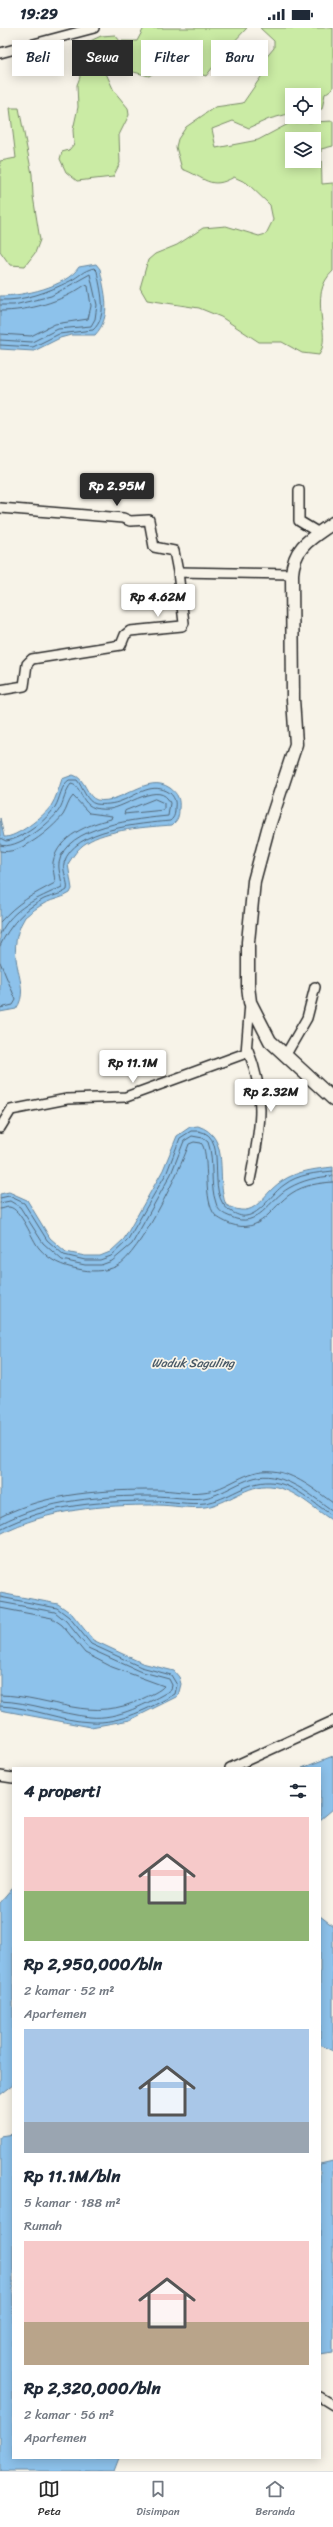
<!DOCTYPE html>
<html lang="id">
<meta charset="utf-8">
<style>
body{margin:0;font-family:Sriracha,sans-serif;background:#f6f6f7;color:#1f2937;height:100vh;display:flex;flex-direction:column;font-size:15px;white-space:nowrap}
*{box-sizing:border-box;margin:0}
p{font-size:13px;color:#747a83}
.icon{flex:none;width:22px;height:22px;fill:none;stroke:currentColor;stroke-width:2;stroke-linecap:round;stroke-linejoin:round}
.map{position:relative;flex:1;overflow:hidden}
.side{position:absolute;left:12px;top:1739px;width:309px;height:692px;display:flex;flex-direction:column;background:#fff;border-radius:0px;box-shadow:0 2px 10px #0003}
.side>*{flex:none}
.top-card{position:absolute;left:12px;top:12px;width:309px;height:36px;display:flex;gap:8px}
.controls{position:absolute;left:285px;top:60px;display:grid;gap:8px}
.controls a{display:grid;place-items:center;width:36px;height:36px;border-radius:0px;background:#fff;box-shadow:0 2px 10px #0003;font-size:20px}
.price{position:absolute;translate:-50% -34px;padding:0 9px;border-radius:4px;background:#fff;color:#222;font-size:13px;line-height:26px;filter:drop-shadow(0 1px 2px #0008)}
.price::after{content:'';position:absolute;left:50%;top:24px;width:12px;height:9px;margin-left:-6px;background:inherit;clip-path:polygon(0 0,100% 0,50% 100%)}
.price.current{background:#2b2b2b;color:#fff}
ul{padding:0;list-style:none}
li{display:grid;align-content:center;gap:8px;height:212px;padding:0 12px}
li span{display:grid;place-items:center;height:124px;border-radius:0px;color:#555}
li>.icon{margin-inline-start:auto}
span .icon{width:72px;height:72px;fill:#fffc;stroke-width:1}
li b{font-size:17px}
h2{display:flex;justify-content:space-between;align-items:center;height:48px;padding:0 12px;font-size:17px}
.tag{padding:0 14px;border-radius:0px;background:#fff;box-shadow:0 2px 10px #0003;font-size:14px;line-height:36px}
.tag.current{background:#2b2b2b;color:#fff}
.status{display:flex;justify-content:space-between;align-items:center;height:28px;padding:0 20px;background:#fff;direction:ltr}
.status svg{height:11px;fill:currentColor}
.dock{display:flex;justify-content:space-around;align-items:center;height:56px;border-top:1px solid #e0e1e3;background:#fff;font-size:11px;color:#747a83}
.dock a{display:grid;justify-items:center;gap:2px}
.dock .current{color:#2b2b2b}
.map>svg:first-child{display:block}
.green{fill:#caeba4;stroke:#7a8b68;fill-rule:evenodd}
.water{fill:#8dc2eb;stroke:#66869e}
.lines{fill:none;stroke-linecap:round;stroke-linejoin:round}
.shore{stroke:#526778;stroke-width:1}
.minor-casing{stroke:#2b2b2b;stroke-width:12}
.secondary-casing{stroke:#2b2b2b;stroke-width:15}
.minor{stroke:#f7f3e8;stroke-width:9}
.secondary{stroke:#f7f3e8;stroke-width:12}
.labels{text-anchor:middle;stroke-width:3.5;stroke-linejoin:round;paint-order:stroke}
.water-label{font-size:12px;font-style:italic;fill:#485865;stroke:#f7f3e8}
</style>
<div class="status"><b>19:29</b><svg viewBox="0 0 49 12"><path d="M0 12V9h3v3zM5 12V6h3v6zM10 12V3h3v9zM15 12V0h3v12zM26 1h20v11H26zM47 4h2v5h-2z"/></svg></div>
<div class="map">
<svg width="333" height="2443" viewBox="0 0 333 2443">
<rect width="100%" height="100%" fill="#f7f3e8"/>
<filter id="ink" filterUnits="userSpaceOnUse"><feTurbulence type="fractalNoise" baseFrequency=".025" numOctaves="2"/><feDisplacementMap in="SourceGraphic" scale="8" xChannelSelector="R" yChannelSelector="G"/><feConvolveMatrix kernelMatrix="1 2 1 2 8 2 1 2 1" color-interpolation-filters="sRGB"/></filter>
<g filter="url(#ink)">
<g class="green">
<path d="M144,0H247L228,20L206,48L174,38L161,40L149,48L111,38L105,43L114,63L128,80L129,87L119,107L120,135L113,149L77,153L66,144L60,131L62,124L69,122L74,116L73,102L78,79L77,57L80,49L75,20L101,8L115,7L120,13H137Z"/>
<path d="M260,0H333V60L325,66L322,81L314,82V67H292V85L269,91L249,100L233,93L212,101L216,120L258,112L290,95L333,93V118L321,121L322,156L333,155V243C306,268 333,306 319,327L302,325L282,314H259L221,289L199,280L147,272L140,260L148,232L155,226L177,217L203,200L226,198L259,208L266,206L273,192L270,177L247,155L234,149C210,163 205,149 182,141L176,119L178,111L186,99L215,79L243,75L263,46L264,32L274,20V13ZM292,111H314V133H292Z"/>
<path d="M10,80H19L32,146L33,168L40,212L35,225L25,238L10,237L0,223V133L16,130Z"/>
</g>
<g class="water">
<path d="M96,236L100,241C104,263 113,288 95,307H71L60,310L34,323L0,321V268C23,268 66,259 79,239Z"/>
<path d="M73,747C86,750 86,769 97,772C122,777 147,744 170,760C178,766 180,771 179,781C179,788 178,792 172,797C147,799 107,801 86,815C78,820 73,828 68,836L72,861L70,865C63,870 53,871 45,875C38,879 31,884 25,889C0,930 34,956 16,981L0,984V790L4,809C16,810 44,788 51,778C56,770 59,760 62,751Z"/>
<path d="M198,1098C232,1109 215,1150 226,1177C257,1193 259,1168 282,1153C297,1143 315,1141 333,1139V1493C314,1481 294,1460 270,1458C247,1456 228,1476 205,1479C189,1481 172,1477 156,1477C102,1477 48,1481 0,1506V1166L9,1164L27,1172L50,1210L66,1224L85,1228H100L110,1224L124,1211L163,1142L177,1108L190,1099Z"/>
<path d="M0,1565L58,1576L72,1586L93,1612L142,1635L174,1643L179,1649L181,1656L178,1668L130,1692L91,1699L0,1682Z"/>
<path d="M333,1728V1781L320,1792V1740H302Z"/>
<path d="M13,1860V2057L0,2067V1875Z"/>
<path d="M320,1888L333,1898V2023L320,2017Z"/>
<path d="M13,2106V2430H119L114,2443H0V2108Z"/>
<path d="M333,2133V2324L320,2326V2136Z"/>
</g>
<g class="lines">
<g class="shore">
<path d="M0,272C25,273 48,264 70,253C80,248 82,243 94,240L97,243C100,261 109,288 93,302L59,306L33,319L0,317"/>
<path d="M0,277H14L51,268L90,246L97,277L95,291L91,298L58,301L32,314L0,312"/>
<path d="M0,283C29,283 61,274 85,257L88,258L91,278L88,291L55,296L31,308L0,306"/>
<path d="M155,771L164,775V782L124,786L125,783Z"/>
<path d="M0,810L6,813C22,811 46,793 55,779C60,771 61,757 69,752H77C83,759 86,774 96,776C104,777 114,776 121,773C138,767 152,753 170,765C174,769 176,773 175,779C175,785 175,789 170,793C141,796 74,800 64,835C62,844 69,854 67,862C60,867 51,868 44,871C24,881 9,898 0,918"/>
<path d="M0,817C16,823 51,795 59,782C64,774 65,763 71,756C85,758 77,784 109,781C125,780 161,751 170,775L168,788C139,791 65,797 59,835C58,843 62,851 62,859C37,871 13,879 0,906"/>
<path d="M0,823C19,828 51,802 63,787C67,781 68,773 73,768L89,785L112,788L111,791C89,796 58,808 53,834C52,841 55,848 55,855C32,867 18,874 0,894"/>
<path d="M0,934L16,972L13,977L0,980"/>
<path d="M0,1170L9,1168L24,1175L47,1212L64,1227L85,1232H100L111,1228L127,1213L167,1144L180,1110L191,1103C236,1099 200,1168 232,1184C235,1186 242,1189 246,1188C261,1186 272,1165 284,1157C298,1146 316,1145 333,1143"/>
<path d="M0,1175L10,1173L20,1179L43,1215L62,1232L85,1237H101L112,1233L132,1216L171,1146L184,1113L192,1108L203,1110L208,1114C215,1134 209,1155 216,1175C218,1183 223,1186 231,1189C258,1202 269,1171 289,1160C303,1152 317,1149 333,1148"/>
<path d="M0,1181C3,1181 6,1179 9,1179C21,1180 32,1212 39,1220C50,1233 62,1238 78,1241C90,1244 105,1244 117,1238C140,1226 180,1142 189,1116L194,1114L201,1115C210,1124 203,1167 213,1184C216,1190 224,1193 230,1196C262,1207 270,1179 292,1165C304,1157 319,1155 333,1154"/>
<path d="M0,1489C48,1464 105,1462 157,1462C172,1462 188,1466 203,1464C228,1462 246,1440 272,1443C295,1445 315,1462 333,1475"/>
<path d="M0,1496C47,1471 101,1468 153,1468C169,1468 189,1472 204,1470C228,1466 248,1444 273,1449C297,1454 313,1469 333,1483"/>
<path d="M0,1501C48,1476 103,1473 156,1473C172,1473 189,1477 205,1475C228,1472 246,1453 270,1454C294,1455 314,1476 333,1488"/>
<path d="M0,1569L57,1580L69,1589L91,1616L141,1639L171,1647L177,1657L175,1666C150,1680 120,1696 91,1694C61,1693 31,1679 0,1678"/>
<path d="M0,1574L55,1584L66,1593L88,1620L139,1643L169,1651L172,1657L171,1662C148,1675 118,1692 90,1689C60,1686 31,1674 0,1673"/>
<path d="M0,1580L52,1590L62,1597L85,1625L112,1639L164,1658C160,1663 150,1667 144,1670C91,1697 53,1668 0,1667"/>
</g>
<defs>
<g id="minor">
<path d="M0,25L94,0"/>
<path d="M299,462V493L319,505"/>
<path d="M0,480L123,490L130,493L149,492L154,519L174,523L178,544"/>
<path d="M0,662L24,658L27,636L32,631L121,617L125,607L130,603L182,598L184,595L178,544L292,546"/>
<path d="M248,1022C267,1069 260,1103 250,1152"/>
<path d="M285,1028L307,990L315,959"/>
<path d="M0,1100L11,1082L67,1071L126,1069L246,1025L250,975"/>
<path d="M230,1740L333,1693"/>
<path d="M0,1748L13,1750"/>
<path d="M320,2369L333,2377"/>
</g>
<path id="secondary" d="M333,495C312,510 294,518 292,546L293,671L296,716L268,801L254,853L248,914V958L250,974L270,1013L333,1071"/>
</defs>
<use href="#minor" class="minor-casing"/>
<use href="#secondary" class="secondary-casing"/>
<use href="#minor" class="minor"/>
<use href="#secondary" class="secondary"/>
</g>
</g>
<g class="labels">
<g class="water-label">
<text x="193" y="1339">Waduk Saguling</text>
</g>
</g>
</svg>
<div class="controls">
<a><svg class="icon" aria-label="locate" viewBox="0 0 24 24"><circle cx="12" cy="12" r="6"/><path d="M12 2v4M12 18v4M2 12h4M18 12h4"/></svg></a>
<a><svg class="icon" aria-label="layers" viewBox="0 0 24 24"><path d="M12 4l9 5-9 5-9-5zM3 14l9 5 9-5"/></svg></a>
</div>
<b class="price current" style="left:117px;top:479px">Rp 2.95M</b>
<b class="price" style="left:158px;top:590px">Rp 4.62M</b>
<b class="price" style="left:133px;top:1056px">Rp 11.1M</b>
<b class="price" style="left:271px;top:1085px">Rp 2.32M</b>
<div class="top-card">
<a class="tag">Beli</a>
<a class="tag current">Sewa</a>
<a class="tag">Filter</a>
<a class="tag">Baru</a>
</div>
<section class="side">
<h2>4 properti<svg class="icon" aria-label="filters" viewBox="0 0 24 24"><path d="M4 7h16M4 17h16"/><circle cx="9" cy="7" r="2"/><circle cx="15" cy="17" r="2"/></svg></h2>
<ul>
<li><span style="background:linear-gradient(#f6c9c9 60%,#8fb573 0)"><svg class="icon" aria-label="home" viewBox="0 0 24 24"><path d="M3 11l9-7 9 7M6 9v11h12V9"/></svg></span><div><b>Rp 2,950,000/bln</b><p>2 kamar · 52 m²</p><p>Apartemen</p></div></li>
<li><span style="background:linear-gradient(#a9c7e8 75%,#9aa5b1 0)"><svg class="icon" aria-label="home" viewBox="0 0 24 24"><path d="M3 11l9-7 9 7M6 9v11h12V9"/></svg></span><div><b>Rp 11.1M/bln</b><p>5 kamar · 188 m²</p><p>Rumah</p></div></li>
<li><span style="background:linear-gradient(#f6c9c9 65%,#b9a48a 0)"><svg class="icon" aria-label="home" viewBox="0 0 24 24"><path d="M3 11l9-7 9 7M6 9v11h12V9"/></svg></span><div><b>Rp 2,320,000/bln</b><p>2 kamar · 56 m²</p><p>Apartemen</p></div></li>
</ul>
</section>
</div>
<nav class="dock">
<a class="current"><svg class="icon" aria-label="map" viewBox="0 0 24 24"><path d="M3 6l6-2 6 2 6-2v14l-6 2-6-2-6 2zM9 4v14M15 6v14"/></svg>Peta</a>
<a><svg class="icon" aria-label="saved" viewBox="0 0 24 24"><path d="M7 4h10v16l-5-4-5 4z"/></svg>Disimpan</a>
<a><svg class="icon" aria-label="home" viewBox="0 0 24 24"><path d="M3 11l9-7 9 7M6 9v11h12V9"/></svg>Beranda</a>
</nav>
